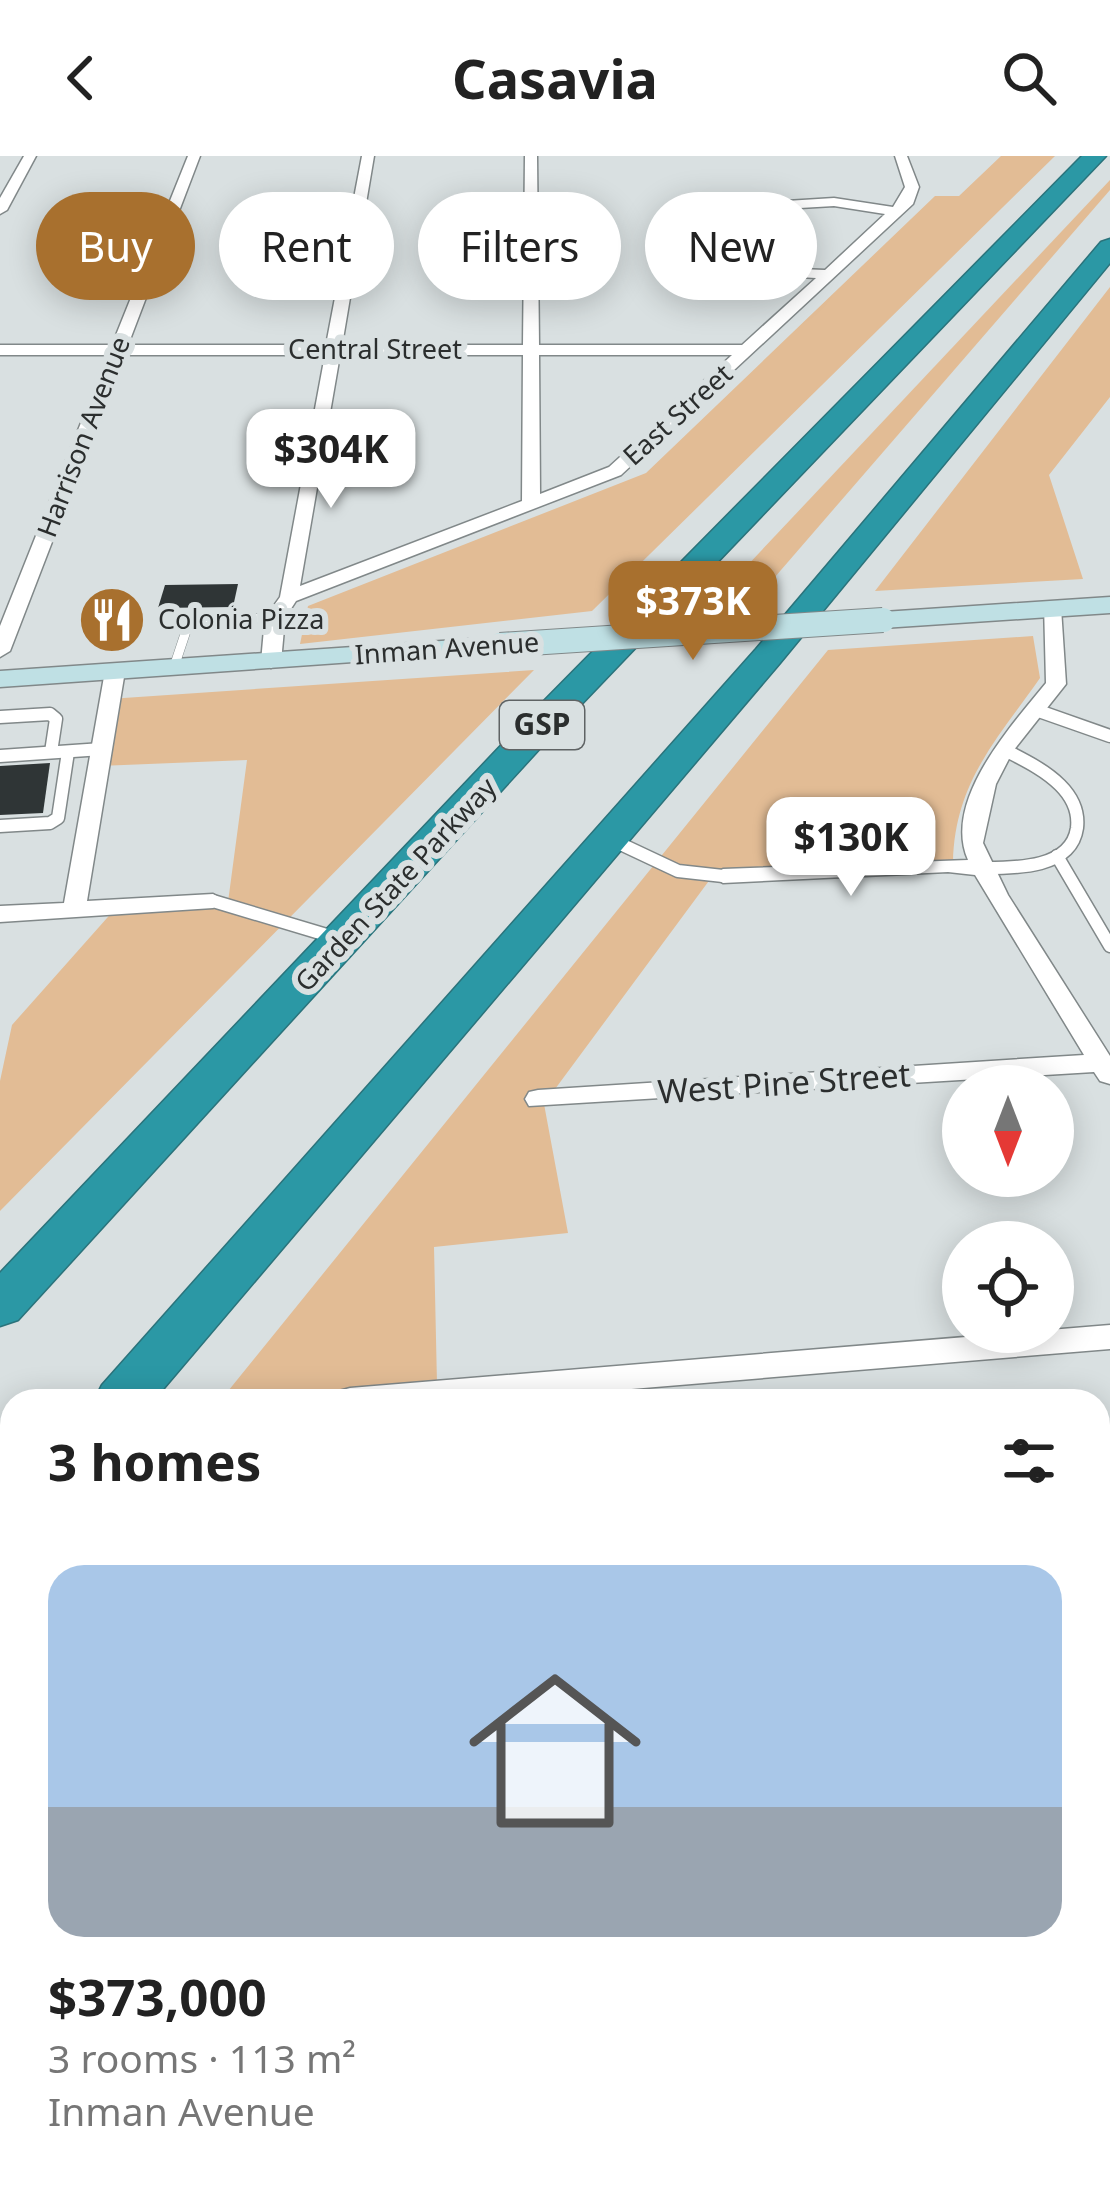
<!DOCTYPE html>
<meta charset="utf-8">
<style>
body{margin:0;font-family:"Noto Sans",sans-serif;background:#f6f6f6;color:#222;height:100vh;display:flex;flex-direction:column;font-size:45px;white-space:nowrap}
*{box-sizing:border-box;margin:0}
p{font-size:39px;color:#767676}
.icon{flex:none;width:66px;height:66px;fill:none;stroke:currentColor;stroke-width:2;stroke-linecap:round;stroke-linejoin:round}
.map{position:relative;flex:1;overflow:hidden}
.panel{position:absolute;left:0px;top:1233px;width:1110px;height:807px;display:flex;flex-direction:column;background:#fff;border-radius:36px 36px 0 0;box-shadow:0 6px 30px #0003}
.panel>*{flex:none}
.top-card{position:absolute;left:36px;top:36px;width:1038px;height:108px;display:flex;gap:24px}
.needle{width:78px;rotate:180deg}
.buttons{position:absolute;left:942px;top:909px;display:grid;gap:24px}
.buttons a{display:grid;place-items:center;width:132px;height:132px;border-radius:50%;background:#fff;box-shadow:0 6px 30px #0003;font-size:60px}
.price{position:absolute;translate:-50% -102px;padding:0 27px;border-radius:24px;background:#fff;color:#222;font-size:39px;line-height:78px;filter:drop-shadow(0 3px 6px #0008)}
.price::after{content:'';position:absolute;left:50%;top:72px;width:36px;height:27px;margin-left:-18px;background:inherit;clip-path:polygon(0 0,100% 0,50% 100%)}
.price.on{background:#a8702e;color:#fff}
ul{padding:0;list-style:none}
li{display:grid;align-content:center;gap:24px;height:636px;padding:0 48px}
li+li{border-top:3px solid #e0e0e0}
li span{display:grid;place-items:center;height:372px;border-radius:36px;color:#555}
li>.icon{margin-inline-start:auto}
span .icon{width:216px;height:216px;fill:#fffc;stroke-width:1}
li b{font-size:51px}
h2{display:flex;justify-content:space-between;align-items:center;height:144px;padding:0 48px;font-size:51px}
.tag{padding:0 42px;border-radius:54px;background:#fff;box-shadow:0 6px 30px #0003;font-size:42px;line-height:108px}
.tag.on{background:#a8702e;color:#fff}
header{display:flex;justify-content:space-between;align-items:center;height:156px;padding:0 48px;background:#fff;font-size:54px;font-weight:700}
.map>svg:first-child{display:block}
.green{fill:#e2bc95}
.building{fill:#2f3536}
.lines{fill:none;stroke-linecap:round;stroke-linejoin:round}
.service-far1-casing{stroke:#818889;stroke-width:10}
.service-casing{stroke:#818889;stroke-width:15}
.minor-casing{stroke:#818889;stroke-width:3}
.secondary-casing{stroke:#818889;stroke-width:3}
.motorway-casing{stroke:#2b737b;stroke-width:3}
.service-far1{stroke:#fff;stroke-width:9}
.service{stroke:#fff;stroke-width:12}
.minor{fill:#fff;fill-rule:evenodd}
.secondary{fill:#bfe0e4;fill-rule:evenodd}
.motorway{fill:#2b98a5;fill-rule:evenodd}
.secondary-bridge-casing{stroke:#818889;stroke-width:26;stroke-linecap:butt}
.secondary-bridge{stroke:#bfe0e4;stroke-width:24}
.labels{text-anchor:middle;stroke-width:12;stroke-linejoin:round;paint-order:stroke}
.far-street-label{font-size:27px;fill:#2b2e2e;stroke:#d9e0e1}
.far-poi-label{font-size:27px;fill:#2b2e2e;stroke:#d9e0e1;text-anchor:start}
.shield{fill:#d9e0e1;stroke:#5f6364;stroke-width:3}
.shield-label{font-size:30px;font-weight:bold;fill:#2b2e2e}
.street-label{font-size:33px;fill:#2b2e2e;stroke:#d9e0e1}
</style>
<header><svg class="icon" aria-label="back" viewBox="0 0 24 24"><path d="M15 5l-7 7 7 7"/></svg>Casavia<svg class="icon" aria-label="search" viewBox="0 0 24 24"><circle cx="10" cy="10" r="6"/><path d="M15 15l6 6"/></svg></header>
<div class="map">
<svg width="1110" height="2039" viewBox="0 0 1110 2039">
<rect width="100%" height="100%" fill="#d9e0e1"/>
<g class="green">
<path d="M1001,0H1055L592,455L300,488L308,450L646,317L935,40H959Z"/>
<path d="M1110,24V34L755,444L712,447Z"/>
<path d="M1110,131V241L1049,319L1083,423L875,435Z"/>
<path d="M1033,480L1040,522C996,585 955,626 953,706L714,718L544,948L568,1077L434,1091L437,1228L308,1237V1245H220L828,494Z"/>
<path d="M534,514L0,1055V925L12,869L115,753L228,746L247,604L99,610L109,543Z"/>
<path d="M12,1502V1725L0,1732V1517Z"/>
</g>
<g class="building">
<path d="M238,428L233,451L158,452L165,429Z"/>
<path d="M50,607L43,657L0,659V610Z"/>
</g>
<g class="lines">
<defs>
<path id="service-far1" d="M174,511L190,463L275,462"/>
<g id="service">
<path d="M1036,554L1110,580"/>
<path d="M0,561L50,558L56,563L51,596"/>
<path d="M0,600L102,593"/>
<path d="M0,670L50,667L58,662L68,596"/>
<path d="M610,683L678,715L723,720"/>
<path d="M1057,700L1110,790"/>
<path d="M980,712C1012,712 1071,714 1077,672C1079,655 1071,640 1060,629C1044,613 1022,603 1003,593"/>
<path d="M213,745L340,783"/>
</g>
<g id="minor">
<path d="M24,0H36L7,54L0,58V42Z"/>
<path d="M188,0H200L128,189H326L362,0H374L342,189H523L525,0H537L539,189H742L816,122L708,116L703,115V109L825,114L885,58L834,50L712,57L707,50L834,42L893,51L905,31L895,0H907L919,31L913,48L621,319L296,445L285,462L281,506L271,512L261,506L265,462L280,441L325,199H124L10,495L0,501V470L108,199H0V189H112ZM340,199H523L522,345L300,430ZM539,199H732L609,311L540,338Z"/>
<path d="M1044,448L1061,452L1066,528L1013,595L996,628L983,687L1008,739L1110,900V928L1100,925L1094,916L529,950L525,943L529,936L538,934L1084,899L975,719L948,716L723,727L712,720L723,713L968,704C942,645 1011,570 1046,527Z"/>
<path d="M115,509L125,515L87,745L213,738L225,745L213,752L0,766V750L64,747L105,515Z"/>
<path d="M1110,1169V1193L487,1245L335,1244L339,1235L350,1232Z"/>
<path d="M1110,1521V1553L1098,1554V1522Z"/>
<path d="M12,1669V1713L0,1718V1674Z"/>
</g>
<g id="secondary">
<path d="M1110,441V457L883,472L870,464L883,456Z"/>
<path d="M500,481L509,483L513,489L509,495L0,531V515Z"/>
</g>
<g id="motorway">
<path d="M1082,0H1106L554,577L18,1164L0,1170V1117L528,561Z"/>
<path d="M1110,83V107L780,507L153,1245H94L102,1229L756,493L1101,86Z"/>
<path d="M12,1348V1408L0,1412V1352Z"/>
</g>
</defs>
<use href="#service-far1" class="service-far1-casing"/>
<use href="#service" class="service-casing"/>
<use href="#minor" class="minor-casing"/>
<use href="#secondary" class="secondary-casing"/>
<use href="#motorway" class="motorway-casing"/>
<use href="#service-far1" class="service-far1"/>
<use href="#service" class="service"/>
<use href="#minor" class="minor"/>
<use href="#secondary" class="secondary"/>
<use href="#motorway" class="motorway"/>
<defs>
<path id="secondary-bridge" d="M500,489L883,464"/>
</defs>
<use href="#secondary-bridge" class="secondary-bridge-casing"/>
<use href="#secondary-bridge" class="secondary-bridge"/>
</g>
<defs>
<symbol id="restaurant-disc" viewBox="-11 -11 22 22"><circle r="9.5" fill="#a8702e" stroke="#d9e0e1"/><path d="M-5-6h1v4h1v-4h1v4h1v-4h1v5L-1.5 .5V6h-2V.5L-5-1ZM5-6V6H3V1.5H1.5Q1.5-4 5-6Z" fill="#fff"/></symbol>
</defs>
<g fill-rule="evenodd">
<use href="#restaurant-disc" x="74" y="426" width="76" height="76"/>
</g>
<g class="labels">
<g class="far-street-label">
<text x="375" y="203">Central Street</text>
<text transform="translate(678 259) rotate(-42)" y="9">East Street</text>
<text transform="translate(84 281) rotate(-69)" y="9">Harrison Avenue</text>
<text transform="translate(447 493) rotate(-4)" y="9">Inman Avenue</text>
<text transform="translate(396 729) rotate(-47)" y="9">Garden State Parkway</text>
</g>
<g class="far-poi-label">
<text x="158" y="473">Colonia Pizza</text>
</g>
<rect class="shield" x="500" y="545" width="84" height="48" rx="9"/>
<g class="shield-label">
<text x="542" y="579">GSP</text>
</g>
<g class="street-label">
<text transform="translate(784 927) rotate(-4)" y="12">West Pine Street</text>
</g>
</g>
</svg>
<div class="buttons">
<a><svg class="needle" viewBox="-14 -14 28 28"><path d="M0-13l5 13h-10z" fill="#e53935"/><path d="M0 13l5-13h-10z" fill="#767676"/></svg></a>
<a><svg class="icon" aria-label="locate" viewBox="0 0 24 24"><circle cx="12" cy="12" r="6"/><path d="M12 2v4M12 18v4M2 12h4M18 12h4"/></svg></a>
</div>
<b class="price" style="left:331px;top:355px">$304K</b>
<b class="price on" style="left:693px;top:507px">$373K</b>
<b class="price" style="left:851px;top:743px">$130K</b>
<div class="top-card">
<a class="tag on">Buy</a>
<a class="tag">Rent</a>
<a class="tag">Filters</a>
<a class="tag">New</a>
</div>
<section class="panel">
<h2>3 homes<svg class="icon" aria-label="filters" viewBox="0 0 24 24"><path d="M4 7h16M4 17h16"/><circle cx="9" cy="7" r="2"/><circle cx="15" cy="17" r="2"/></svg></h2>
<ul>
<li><span style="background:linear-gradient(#a9c7e8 65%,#9aa5b1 0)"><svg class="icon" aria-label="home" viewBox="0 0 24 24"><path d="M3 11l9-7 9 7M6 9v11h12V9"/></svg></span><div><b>$373,000</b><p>3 rooms · 113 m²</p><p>Inman Avenue</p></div></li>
</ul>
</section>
</div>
